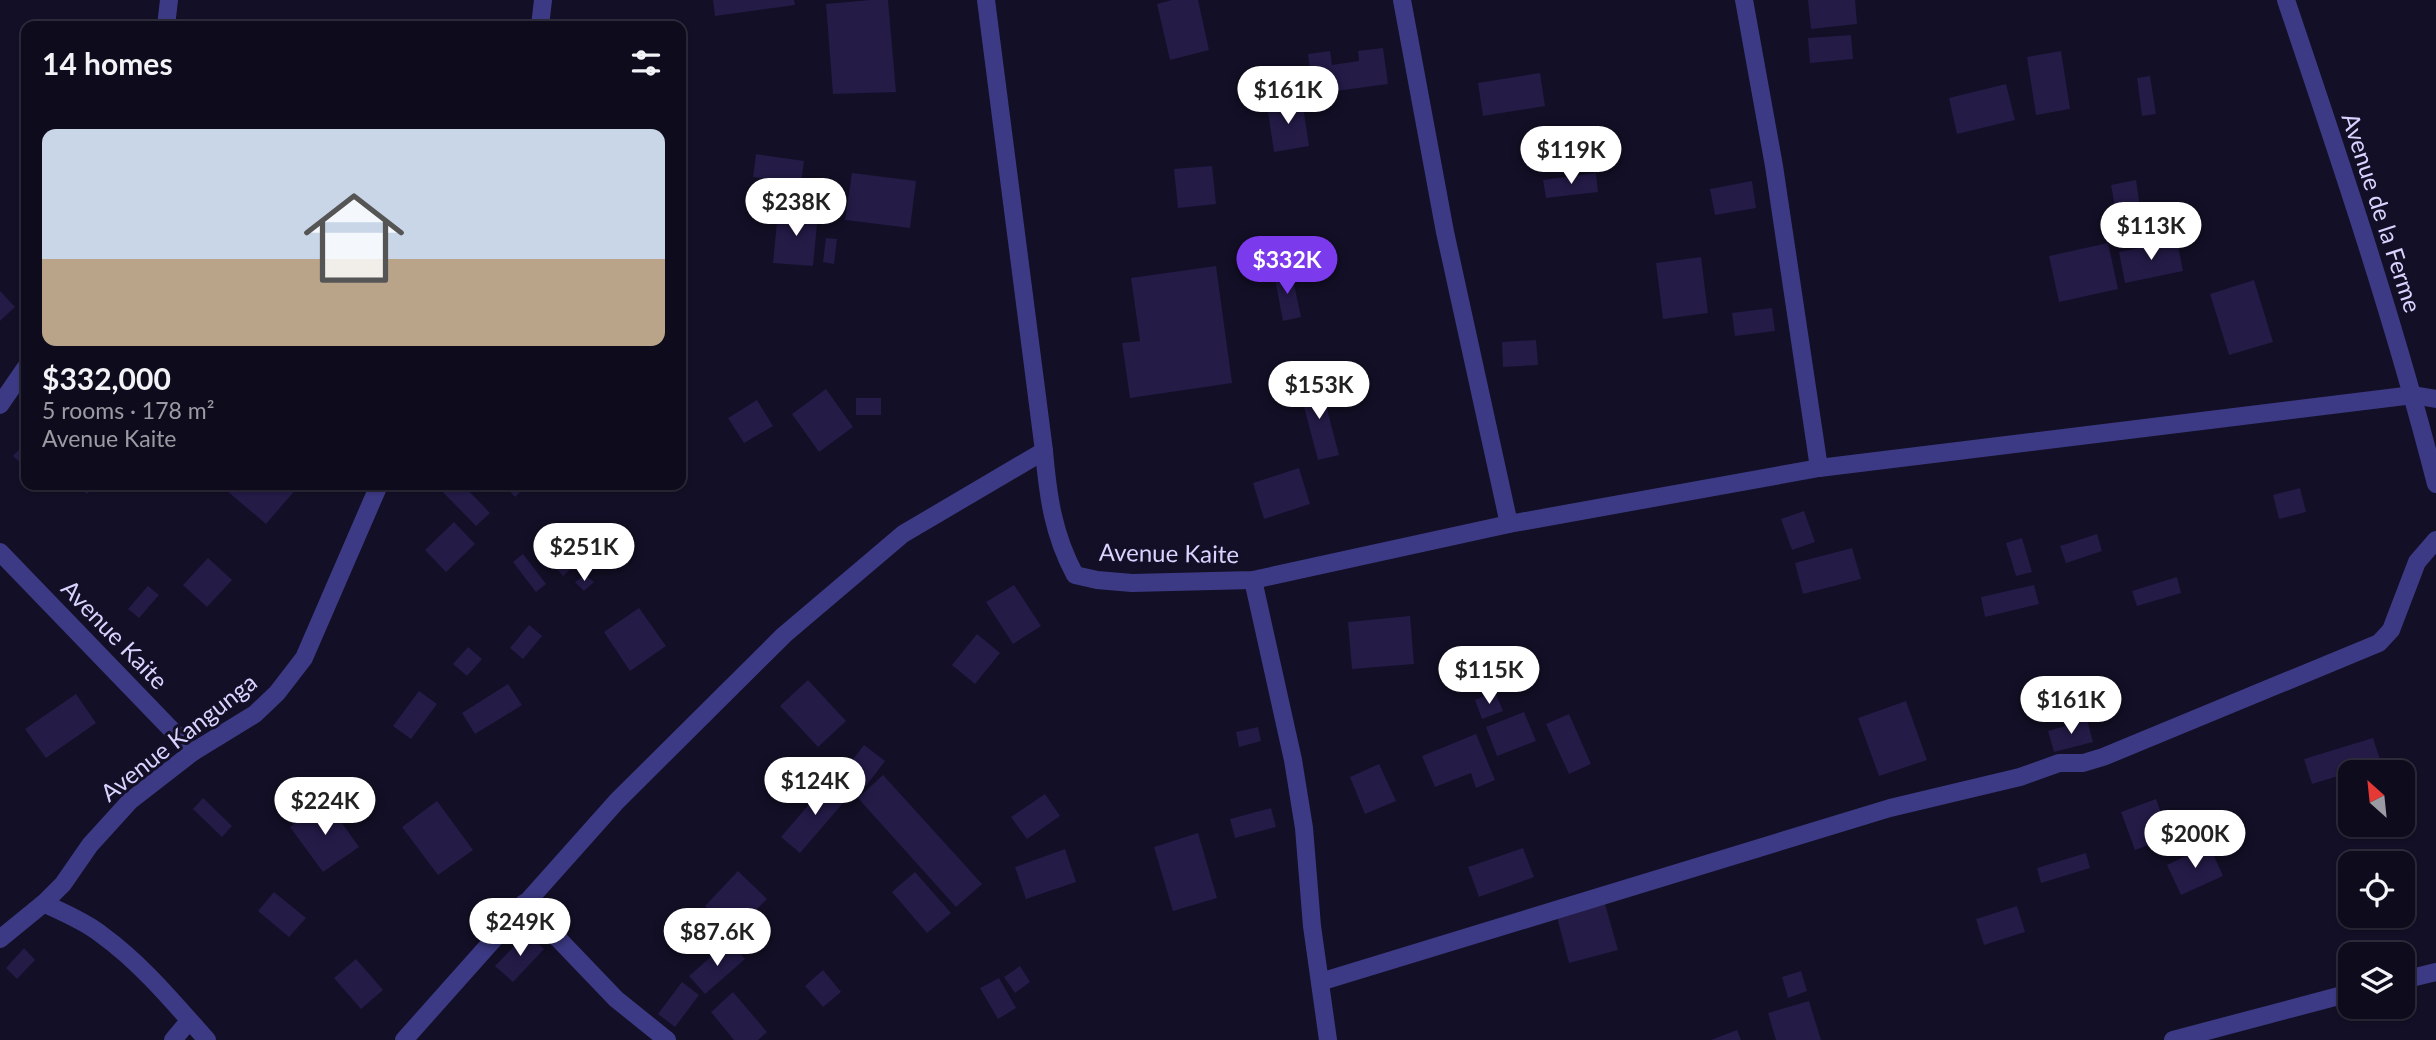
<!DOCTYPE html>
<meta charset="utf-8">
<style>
body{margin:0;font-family:Lato,sans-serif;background:#171425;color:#f1f3f6;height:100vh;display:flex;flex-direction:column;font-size:26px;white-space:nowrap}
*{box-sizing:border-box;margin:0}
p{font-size:23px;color:#9b9ba3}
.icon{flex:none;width:38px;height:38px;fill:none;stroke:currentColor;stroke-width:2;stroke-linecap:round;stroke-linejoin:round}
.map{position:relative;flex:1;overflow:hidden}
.details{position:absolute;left:21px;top:21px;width:665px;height:469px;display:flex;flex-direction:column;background:#0e0b1c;border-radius:14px;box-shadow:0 2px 5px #0004,0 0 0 2px #2e2b3b}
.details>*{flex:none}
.needle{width:46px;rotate:333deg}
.fabs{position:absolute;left:2338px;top:760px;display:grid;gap:14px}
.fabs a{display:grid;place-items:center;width:77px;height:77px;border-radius:14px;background:#0e0b1c;box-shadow:0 2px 5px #0004,0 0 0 2px #2e2b3b;font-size:35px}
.price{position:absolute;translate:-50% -60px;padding:0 16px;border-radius:24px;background:#fff;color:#222;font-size:23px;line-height:46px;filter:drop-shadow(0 2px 4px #0008)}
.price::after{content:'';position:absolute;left:50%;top:42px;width:21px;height:16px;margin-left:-10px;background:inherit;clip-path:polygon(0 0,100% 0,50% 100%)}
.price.on{background:#7c3aed;color:#fff}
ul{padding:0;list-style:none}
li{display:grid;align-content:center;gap:14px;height:371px;padding:0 21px}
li+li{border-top:2px solid #2e2b3b}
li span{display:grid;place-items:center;height:217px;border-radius:14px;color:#555}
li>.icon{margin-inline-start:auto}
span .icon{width:126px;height:126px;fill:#fffc;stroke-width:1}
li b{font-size:30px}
h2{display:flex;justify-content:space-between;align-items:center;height:84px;padding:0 21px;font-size:30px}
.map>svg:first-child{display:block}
.building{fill:#241b47}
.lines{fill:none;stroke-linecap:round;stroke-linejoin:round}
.street{stroke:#3d3a85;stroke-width:18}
.labels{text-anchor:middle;stroke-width:6;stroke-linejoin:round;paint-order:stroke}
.street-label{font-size:24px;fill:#d9d4ff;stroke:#130f26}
</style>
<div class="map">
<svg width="2436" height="1040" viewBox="0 0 2436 1040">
<rect width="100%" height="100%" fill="#130f26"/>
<g class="building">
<path d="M713,0H794L795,5L715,16Z"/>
<path d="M870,0H888L896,92L833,94L826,4Z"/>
<path d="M1172,0H1198L1209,50L1170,60L1157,4Z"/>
<path d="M1808,0H1855L1857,24L1811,29Z"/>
<path d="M1851,35L1853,59L1810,63L1808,38Z"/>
<path d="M1383,48L1388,84L1313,94L1308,54L1330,51L1332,65L1359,61L1358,51Z"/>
<path d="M2061,51L2070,109L2036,115L2027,57Z"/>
<path d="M1540,73L1545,106L1483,116L1478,83Z"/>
<path d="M2150,76L2156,114L2142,116L2137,78Z"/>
<path d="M2006,84L2015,120L1957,134L1949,98Z"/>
<path d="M1302,100L1309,146L1274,152L1267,105Z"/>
<path d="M756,154L804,161L801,183L753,177Z"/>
<path d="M1212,166L1216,204L1178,208L1174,169Z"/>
<path d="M852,173L916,181L910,228L845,220Z"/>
<path d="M1596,173L1598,192L1546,198L1543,180Z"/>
<path d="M2136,180L2141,214L2117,218L2111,185Z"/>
<path d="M1752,181L1756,208L1715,215L1710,189Z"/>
<path d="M778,211L818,214L813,266L773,263Z"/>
<path d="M826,238L837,239L834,264L823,262Z"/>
<path d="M2177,240L2183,271L2125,283L2119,252Z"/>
<path d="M2108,243L2118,289L2059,302L2049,256Z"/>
<path d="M1701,257L1708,313L1663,319L1656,263Z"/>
<path d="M1216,266L1232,383L1130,398L1122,343L1140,341L1131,278Z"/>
<path d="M1291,270L1301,317L1283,321L1274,274Z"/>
<path d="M2254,280L2273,342L2229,355L2210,294Z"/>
<path d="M0,291L15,307L0,321Z"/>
<path d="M1772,308L1775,331L1735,336L1732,313Z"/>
<path d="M1536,340L1538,365L1503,367L1502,342Z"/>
<path d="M1320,382L1339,455L1318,460L1299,388Z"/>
<path d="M826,389L853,427L819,452L792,414Z"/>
<rect x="856" y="398" width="25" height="17"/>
<path d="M757,400L773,426L744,443L728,418Z"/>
<path d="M26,442V468L13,456Z"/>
<path d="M1299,468L1310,504L1264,519L1253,483Z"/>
<path d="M77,485H95L87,494Z"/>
<path d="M220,485H292L297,488L266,524Z"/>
<path d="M440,485H463L490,513L476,526L438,487Z"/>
<path d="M504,485H527L515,497Z"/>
<path d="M2300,488L2306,512L2279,519L2273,495Z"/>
<path d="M1804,511L1815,542L1792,550L1781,519Z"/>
<path d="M454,522L475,544L446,572L425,550Z"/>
<path d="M564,527L588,552L563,576L539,550Z"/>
<path d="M2097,534L2102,551L2066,563L2060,546Z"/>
<path d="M2022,538L2032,572L2016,576L2006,543Z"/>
<path d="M1852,548L1861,579L1803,594L1795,563Z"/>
<path d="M523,554L546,584L536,592L513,562Z"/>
<path d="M208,558L232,580L207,607L183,585Z"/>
<path d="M585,575L594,582L584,591L575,582Z"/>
<path d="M2177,577L2181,593L2137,606L2132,591Z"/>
<path d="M1014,585L1041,626L1013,644L986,602Z"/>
<path d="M2034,585L2039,604L1985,617L1981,597Z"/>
<path d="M148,586L159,595L139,618L128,609Z"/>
<path d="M639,608L666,646L630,671L604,632Z"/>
<path d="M1410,616L1414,664L1352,669L1348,622Z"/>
<path d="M529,625L542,636L523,659L510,648Z"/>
<path d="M977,634L1000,653L975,684L952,665Z"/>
<path d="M468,647L482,659L467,676L453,664Z"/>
<path d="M808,680L846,721L818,747L780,706Z"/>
<path d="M508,684L522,705L475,734L462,713Z"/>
<path d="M419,691L437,704L411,739L393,726Z"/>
<path d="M1495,692L1503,711L1482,719L1475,700Z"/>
<path d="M76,694L96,723L46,758L25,729Z"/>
<path d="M1906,701L1927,760L1879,776L1858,718Z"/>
<path d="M1524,712L1536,741L1497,756L1486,727Z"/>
<path d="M1569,714L1591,764L1569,774L1546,724Z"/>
<path d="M2087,720L2093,742L2054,752L2048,731Z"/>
<path d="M1258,727L1261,741L1239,747L1236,732Z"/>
<path d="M1476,734L1495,780L1476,788L1471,773L1435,787L1422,756Z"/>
<path d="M2373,738L2381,763L2312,784L2304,759Z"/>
<path d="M864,745L885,761L866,786L845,770Z"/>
<path d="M1379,764L1396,801L1365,814L1350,777Z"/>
<path d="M883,775L982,884L956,907L858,798Z"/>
<path d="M830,780L849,796L800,853L781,837Z"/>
<path d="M1045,794L1060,816L1027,839L1011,817Z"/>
<path d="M203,798L232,826L222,837L193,809Z"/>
<path d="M2156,799L2170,837L2135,850L2121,812Z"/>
<path d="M326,801L359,847L323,872L290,827Z"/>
<path d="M437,801L473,850L438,875L402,827Z"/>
<path d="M1271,808L1276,827L1235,838L1230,819Z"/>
<path d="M1198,833L1217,898L1173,911L1154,847Z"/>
<path d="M2209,845L2223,876L2181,895L2167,865Z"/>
<path d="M1523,848L1534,877L1479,897L1468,867Z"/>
<path d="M1065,849L1076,882L1026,899L1015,867Z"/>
<path d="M2086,853L2090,868L2041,883L2037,868Z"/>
<path d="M738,871L767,899L734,933L705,906Z"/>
<path d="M915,872L951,913L927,933L892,892Z"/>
<path d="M274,892L306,918L289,937L258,911Z"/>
<path d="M1605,904L1618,950L1569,963L1557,917Z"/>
<path d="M2017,906L2025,932L1984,945L1976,919Z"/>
<path d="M527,933L544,949L513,982L495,966Z"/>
<path d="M729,941L745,959L705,994L689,976Z"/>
<path d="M24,948L35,960L17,979L6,968Z"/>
<path d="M356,959L383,990L361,1009L334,978Z"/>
<path d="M1020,966L1030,982L1015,993L1004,977Z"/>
<path d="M823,970L841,992L823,1007L805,986Z"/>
<path d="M1801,971L1807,991L1788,998L1782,977Z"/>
<path d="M999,978L1016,1008L998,1019L980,988Z"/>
<path d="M682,982L699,995L675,1027L658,1014Z"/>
<path d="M733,992L767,1032L758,1040H734L711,1012Z"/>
<path d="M1809,1001L1821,1040H1776L1768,1013Z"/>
<path d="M1737,1030L1741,1040H1711Z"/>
</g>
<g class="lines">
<g class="street">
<path d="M986,0L1044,451C1048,496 1053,534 1075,575L1097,580L1132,583L1253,580L1509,524L1819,468L2413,395L2436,399"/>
<path d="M1402,0L1445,232L1509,524"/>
<path d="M1744,0L1774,166L1819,468"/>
<path d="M2286,0C2340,160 2394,320 2436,484"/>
<path d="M166,26L169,0"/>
<path d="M540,26L543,0"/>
<path d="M0,405L26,367"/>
<path d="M0,552L193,752"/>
<path d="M1253,580L1293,760L1304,828L1312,926L1328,1040"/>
<path d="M44,903C63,913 85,921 102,935C142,964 174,1003 207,1040"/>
<path d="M524,903L616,999L667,1040"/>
<path d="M0,939L44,903L63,884L90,845L130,801L193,752L255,714L277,693L304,658L379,485"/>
<path d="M2403,980L2436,972"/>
<path d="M1320,982L1890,808L2020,777L2059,763H2083L2103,757L2379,643L2391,630L2417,562L2436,540"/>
<path d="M173,1040L189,1021"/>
<path d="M404,1040L617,801L784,635L903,534L1044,451"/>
<path d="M2173,1040L2350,993"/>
</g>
</g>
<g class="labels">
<g class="street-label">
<text transform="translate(2381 213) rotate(72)" y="8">Avenue de la Ferme</text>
<text transform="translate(1169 554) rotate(1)" y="8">Avenue Kaite</text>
<text transform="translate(114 635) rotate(46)" y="8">Avenue Kaite</text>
<text transform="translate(179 738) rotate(-38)" y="8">Avenue Kangunga</text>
</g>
</g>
</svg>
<div class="fabs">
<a><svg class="needle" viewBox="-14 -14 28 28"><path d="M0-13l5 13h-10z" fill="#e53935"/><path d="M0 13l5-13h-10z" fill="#9b9ba3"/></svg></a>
<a><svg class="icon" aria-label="locate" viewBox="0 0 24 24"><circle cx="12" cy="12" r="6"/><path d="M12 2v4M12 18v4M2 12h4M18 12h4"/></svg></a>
<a><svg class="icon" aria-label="layers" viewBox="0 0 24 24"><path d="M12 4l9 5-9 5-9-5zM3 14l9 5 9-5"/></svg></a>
</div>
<b class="price" style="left:1288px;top:126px">$161K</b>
<b class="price" style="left:1571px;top:186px">$119K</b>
<b class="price" style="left:796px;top:238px">$238K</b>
<b class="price" style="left:2151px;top:262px">$113K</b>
<b class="price on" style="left:1287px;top:296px">$332K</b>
<b class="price" style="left:1319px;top:421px">$153K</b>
<b class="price" style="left:584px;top:583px">$251K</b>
<b class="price" style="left:1489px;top:706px">$115K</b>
<b class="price" style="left:2071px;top:736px">$161K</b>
<b class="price" style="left:815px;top:817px">$124K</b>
<b class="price" style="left:325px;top:837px">$224K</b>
<b class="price" style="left:2195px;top:870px">$200K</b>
<b class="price" style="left:520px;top:958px">$249K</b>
<b class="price" style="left:717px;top:968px">$87.6K</b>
<section class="details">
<h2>14 homes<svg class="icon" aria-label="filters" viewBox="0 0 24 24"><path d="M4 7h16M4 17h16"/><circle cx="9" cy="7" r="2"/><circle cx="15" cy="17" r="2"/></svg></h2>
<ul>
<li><span style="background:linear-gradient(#c9d6e8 60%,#b9a48a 0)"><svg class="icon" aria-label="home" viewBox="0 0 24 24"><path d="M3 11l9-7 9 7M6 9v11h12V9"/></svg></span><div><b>$332,000</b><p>5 rooms · 178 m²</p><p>Avenue Kaite</p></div></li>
</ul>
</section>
</div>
